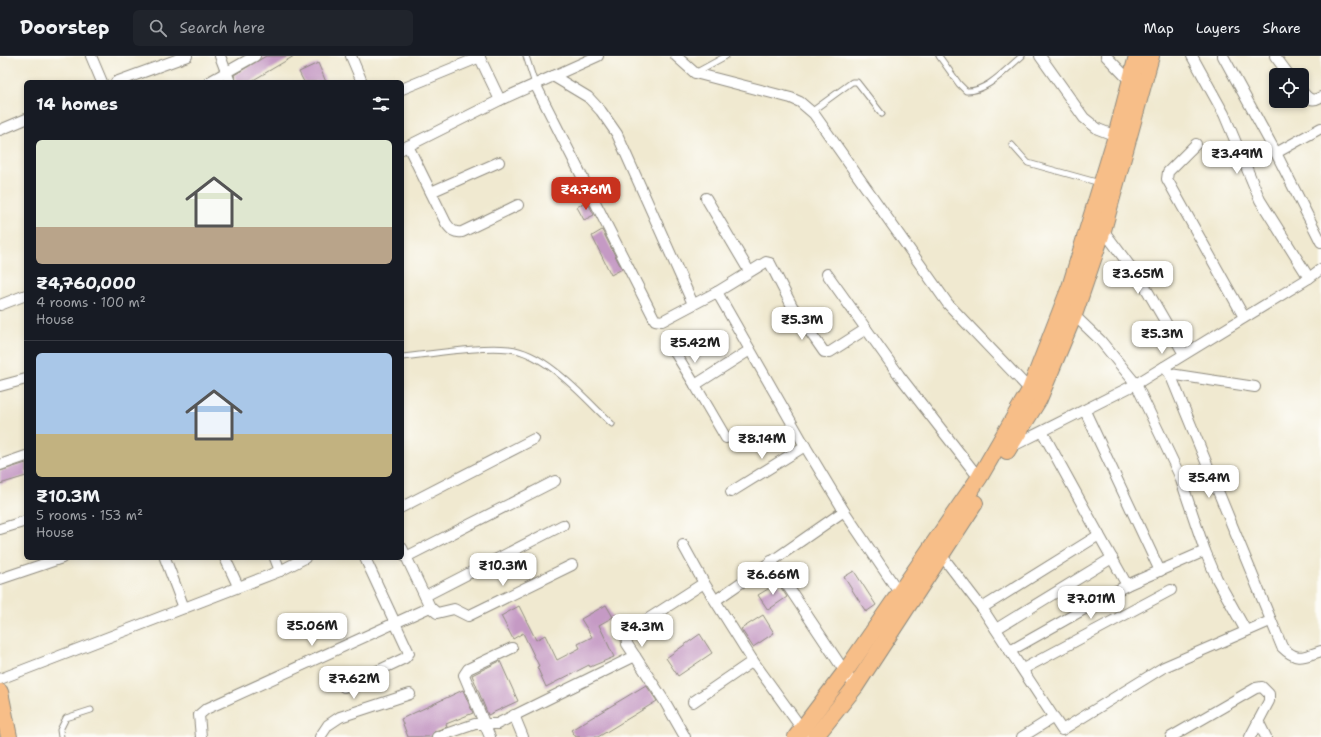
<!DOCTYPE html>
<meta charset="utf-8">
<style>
body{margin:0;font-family:"Shantell Sans",sans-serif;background:#20242c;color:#f1f3f6;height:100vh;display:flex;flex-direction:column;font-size:15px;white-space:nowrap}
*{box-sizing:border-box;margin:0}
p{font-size:13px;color:#9ea1a6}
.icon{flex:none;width:22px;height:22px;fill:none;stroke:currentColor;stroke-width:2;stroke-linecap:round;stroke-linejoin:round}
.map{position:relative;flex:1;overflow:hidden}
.side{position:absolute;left:24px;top:24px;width:380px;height:480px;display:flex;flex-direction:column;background:#171b24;border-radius:6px;box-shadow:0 2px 6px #0003}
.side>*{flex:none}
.controls{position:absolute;left:1269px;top:12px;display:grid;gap:8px}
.controls a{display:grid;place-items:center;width:40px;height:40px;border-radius:6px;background:#171b24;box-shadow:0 2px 6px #0003;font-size:20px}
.price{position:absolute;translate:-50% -34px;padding:0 9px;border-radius:8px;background:#fff;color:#222;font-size:13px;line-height:26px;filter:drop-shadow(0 1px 2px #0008)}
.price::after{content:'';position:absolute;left:50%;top:24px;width:12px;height:9px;margin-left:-6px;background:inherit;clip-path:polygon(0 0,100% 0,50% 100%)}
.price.current{background:#c8321e;color:#fff}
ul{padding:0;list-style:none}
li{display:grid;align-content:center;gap:8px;height:212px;padding:0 12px}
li+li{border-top:1px solid #363941}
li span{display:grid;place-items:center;height:124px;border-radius:6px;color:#555}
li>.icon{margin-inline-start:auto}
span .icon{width:72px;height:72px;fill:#fffc;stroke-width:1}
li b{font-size:17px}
h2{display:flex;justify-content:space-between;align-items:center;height:48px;padding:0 12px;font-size:17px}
header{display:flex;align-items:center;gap:24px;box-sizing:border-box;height:56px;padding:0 20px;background:#171b24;border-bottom:1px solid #363941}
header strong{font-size:19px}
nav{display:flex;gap:22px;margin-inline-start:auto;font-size:14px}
.search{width:280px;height:36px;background:#20242c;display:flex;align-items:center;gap:10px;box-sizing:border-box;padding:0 14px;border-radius:6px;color:#9ea1a6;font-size:15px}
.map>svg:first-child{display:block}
.building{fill:#c59ac4}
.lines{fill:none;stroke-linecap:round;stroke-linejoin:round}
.lane-casing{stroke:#8e8a7e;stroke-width:7}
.street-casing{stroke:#8e8a7e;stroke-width:12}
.primary-casing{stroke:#8e8a7e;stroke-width:18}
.lane{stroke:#fff;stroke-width:5}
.street{stroke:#fff;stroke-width:10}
.primary{stroke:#f7be88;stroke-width:16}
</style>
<header>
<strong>Doorstep</strong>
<div class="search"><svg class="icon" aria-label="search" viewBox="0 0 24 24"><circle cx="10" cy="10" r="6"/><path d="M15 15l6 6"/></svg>Search here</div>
<nav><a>Map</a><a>Layers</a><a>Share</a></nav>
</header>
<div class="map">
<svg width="1321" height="681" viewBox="0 0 1321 681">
<rect width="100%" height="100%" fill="#fdfcf7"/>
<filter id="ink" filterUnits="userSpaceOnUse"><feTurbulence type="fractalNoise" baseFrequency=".025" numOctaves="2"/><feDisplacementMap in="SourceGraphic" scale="8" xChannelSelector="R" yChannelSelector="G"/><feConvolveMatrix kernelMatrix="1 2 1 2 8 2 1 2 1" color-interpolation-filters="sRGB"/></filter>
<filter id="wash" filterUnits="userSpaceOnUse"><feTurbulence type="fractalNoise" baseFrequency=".012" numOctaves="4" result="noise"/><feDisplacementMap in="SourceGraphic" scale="16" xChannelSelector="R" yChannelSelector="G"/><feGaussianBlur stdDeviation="0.9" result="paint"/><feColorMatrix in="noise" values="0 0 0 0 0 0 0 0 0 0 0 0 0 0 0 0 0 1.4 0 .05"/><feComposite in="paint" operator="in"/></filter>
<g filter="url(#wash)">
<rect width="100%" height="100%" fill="#f0e9d0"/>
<g id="blocks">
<g class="building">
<path d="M266,0H294L250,26H236L234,19Z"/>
<path d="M318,7L326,26H304L299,16Z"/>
<path d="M587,145L594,159L584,164L577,151Z"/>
<path d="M602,174L622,213L611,219L592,180Z"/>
<path d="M26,407V420L0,428V415Z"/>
<path d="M854,515L876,549L866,556L844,521Z"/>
<path d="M778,527L787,541L768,554L758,539Z"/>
<path d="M606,549L613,561L599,569L614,601L590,611L589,609L546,631L537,611L539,610L523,577L513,583L501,560L519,550L536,584L545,579L557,604L580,592L578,588L592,581L581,563Z"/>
<path d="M763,559L774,577L753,591L741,573Z"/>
<path d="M700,578L712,597L678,620L666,602Z"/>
<path d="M500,605L518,645L488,659L472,619Z"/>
<path d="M646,629L657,645L598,681H576L571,674Z"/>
<path d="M463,634L473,657L446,668L447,671L435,675L431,681H408L401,663Z"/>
</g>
</g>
</g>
<g filter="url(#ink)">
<use href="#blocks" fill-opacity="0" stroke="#8e8a7e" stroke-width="1"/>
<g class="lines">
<defs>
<g id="lane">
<path d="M526,0L535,28"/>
<path d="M939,0L959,28L966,35C987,36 1006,13 1022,0"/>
<path d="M695,17L726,0"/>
<path d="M811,56L852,26H857L882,58"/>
<path d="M1012,89L1028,107L1100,127"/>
<path d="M402,301C434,298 477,290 509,293C547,297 585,343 612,368"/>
<path d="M61,681L60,674L66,662L91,654"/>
</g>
<g id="street">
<path d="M91,0L102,26"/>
<path d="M220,0L230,26"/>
<path d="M351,0L362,26"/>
<path d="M479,0L500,44"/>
<path d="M676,0L695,17L791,42L800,46L814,58L948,248L1030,334"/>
<path d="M1040,0L1084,62L1098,73L1116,80"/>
<path d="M1106,0L1130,25"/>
<path d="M1192,0L1224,58L1260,144L1309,222"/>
<path d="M1223,0L1276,97L1321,186"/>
<path d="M1275,0L1289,19"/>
<path d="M553,20L588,41L601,55L617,78L693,248"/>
<path d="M116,26L187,0"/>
<path d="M209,26L255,0"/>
<path d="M535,28L655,264L662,265L717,236L766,206L770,207L792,250L824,296H830L866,273"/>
<path d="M402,33L480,1"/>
<path d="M1302,35C1308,43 1312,46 1321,41"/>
<path d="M0,74L26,63"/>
<path d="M1196,88L1168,116L1167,123L1244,261"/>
<path d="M408,90L446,167C451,174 454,177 462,176L518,149"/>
<path d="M402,93L500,44L598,0"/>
<path d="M1276,97L1321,72"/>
<path d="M431,136L499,106"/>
<path d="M706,142L749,215"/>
<path d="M1103,174L1144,229L1184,298"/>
<path d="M827,218L899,319L979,422"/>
<path d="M0,249L26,239"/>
<path d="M1074,259L1100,284L1136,328L1179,418L1205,495L1127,529L1010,595L1062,674L1164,611L1270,565"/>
<path d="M676,298L695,329"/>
<path d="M1164,311L1170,318L1282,591C1297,606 1303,601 1321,595"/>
<path d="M1170,318L1255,331"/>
<path d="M0,330L26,323"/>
<path d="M1085,355L1160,515"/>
<path d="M726,382L695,329L750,294"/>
<path d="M1011,391L1136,328L1309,222L1321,213"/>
<path d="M0,409L26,400"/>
<path d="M731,436L805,390"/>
<path d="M402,451L534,383"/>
<path d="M844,455L902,541"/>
<path d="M0,473L26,465"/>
<path d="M1099,479L1127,529"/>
<path d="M683,489L704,527"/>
<path d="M1205,495L1217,523L1246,575"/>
<path d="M939,496L982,552"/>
<path d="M406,501L555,425"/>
<path d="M165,502L184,552"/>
<path d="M225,502L238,530"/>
<path d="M275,502L280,515"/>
<path d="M771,505L855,631"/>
<path d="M0,523L62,502"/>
<path d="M425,540L563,469"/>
<path d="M716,544L844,455L805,390L717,236"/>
<path d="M430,551L437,557L454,553L468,560L572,509"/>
<path d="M996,573L1112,502"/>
<path d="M1010,595L982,552L1099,479L1043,377"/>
<path d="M635,600L665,646L685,681"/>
<path d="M1023,613L1171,534"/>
<path d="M0,623L280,515L305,502"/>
<path d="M344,631L405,602L409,597L365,502"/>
<path d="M693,646L753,605"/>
<path d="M514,659L523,681"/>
<path d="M1258,665L1266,681"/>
<path d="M201,681L199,659L206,653L430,551L402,492"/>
<path d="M320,681L328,669L340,661L410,638"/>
<path d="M437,681L475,668H497L635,600L627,588L626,577L704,527L753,605L805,677"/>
<path d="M490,681L464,619L468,613L512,592"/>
<path d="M1022,681L1054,661"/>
<path d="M1171,681L1256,632L1262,631L1269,638V645L1250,681"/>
</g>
<g id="primary">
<path d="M1007,395L1039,343L1074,259L1103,174L1151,0"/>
<path d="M0,636L9,681"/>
<path d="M796,681L845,616L979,422L1030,334L1070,231L1116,80L1137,0"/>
<path d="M815,681L855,631L975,447"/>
</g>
</defs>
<use href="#lane" class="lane-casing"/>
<use href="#street" class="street-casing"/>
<use href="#primary" class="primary-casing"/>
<use href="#lane" class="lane"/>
<use href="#street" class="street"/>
<use href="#primary" class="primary"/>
</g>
</g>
</svg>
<div class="controls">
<a><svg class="icon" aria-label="locate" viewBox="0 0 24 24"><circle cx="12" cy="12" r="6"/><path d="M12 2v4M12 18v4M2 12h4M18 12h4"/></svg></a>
</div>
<b class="price" style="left:1237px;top:119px">₹3.49M</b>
<b class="price current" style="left:586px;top:155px">₹4.76M</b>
<b class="price" style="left:1138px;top:239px">₹3.65M</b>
<b class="price" style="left:802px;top:285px">₹5.3M</b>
<b class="price" style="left:1162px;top:299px">₹5.3M</b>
<b class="price" style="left:695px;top:308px">₹5.42M</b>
<b class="price" style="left:762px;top:404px">₹8.14M</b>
<b class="price" style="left:1209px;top:443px">₹5.4M</b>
<b class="price" style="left:503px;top:531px">₹10.3M</b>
<b class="price" style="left:773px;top:540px">₹6.66M</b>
<b class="price" style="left:1091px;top:564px">₹7.01M</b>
<b class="price" style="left:312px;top:591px">₹5.06M</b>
<b class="price" style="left:642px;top:592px">₹4.3M</b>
<b class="price" style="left:354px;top:644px">₹7.62M</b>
<section class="side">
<h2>14 homes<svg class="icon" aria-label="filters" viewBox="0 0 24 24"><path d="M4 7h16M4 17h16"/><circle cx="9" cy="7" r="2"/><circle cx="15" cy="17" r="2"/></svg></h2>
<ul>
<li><span style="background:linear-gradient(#dfe7d0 70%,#b9a48a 0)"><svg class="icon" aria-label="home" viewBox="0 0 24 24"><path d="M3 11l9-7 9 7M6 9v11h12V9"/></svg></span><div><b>₹4,760,000</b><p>4 rooms · 100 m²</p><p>House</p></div></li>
<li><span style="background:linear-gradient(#a9c7e8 65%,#c2b280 0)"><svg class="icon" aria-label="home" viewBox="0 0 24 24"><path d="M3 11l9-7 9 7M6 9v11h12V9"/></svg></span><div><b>₹10.3M</b><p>5 rooms · 153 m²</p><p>House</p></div></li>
</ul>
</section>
</div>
